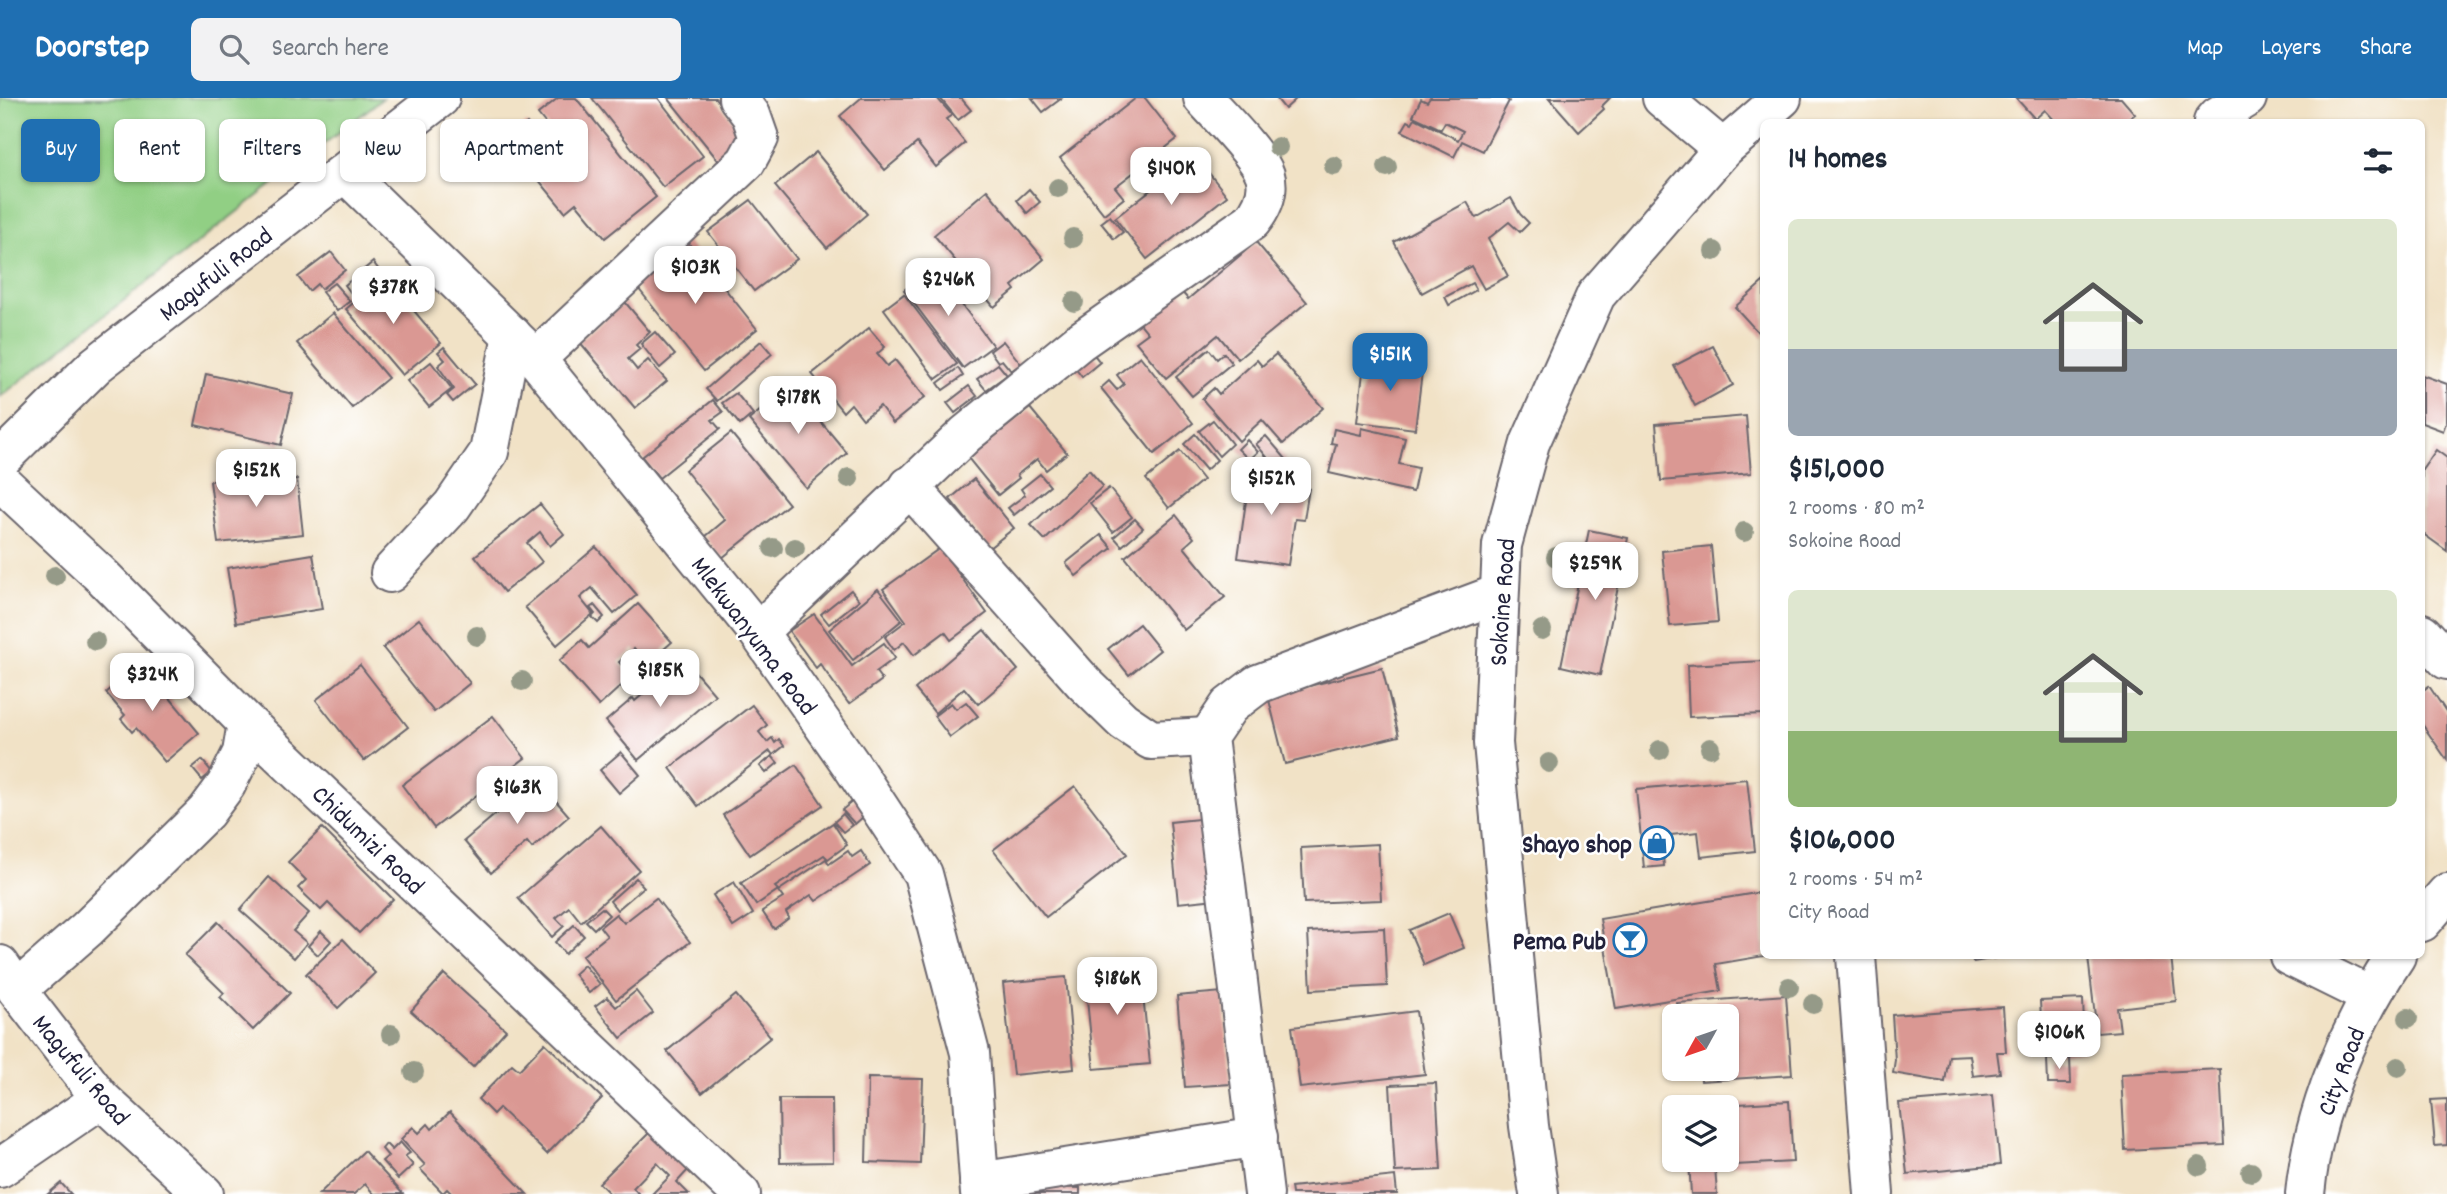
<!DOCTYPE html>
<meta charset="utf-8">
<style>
body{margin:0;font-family:Dekko,sans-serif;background:#f2f2f3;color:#1f2937;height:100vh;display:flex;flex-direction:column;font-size:26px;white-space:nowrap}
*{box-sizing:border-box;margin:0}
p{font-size:23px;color:#747a83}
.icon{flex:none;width:38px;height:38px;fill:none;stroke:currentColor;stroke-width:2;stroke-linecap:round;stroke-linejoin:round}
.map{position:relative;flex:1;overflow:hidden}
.side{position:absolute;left:1760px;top:21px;width:665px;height:840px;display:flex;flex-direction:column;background:#fff;border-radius:10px;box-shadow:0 2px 5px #0004}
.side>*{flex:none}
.guide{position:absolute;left:21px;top:21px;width:665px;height:63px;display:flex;gap:14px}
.needle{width:46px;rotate:230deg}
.buttons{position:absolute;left:1662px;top:906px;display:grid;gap:14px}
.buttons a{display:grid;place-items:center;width:77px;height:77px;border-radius:10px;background:#fff;box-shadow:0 2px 5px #0004;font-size:35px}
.price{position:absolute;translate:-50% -60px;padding:0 16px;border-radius:14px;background:#fff;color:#222;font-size:23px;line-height:46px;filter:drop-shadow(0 2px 4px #0008)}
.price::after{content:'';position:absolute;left:50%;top:42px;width:21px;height:16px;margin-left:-10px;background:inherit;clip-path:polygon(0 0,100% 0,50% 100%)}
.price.active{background:#1f6fb2;color:#fff}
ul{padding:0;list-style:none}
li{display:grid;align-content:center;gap:14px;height:371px;padding:0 28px}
li span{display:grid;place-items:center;height:217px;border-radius:10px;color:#555}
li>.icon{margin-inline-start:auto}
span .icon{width:126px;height:126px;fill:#fffc;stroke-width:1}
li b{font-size:30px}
h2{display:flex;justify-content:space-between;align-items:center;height:84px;padding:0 28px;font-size:30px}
.tag{padding:0 24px;border-radius:10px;background:#fff;box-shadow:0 2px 5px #0004;font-size:24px;line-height:63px}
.tag.active{background:#1f6fb2;color:#fff}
header{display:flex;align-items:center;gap:42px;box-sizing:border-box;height:98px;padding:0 35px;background:#1f6fb2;color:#fff}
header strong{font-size:33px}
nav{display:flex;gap:38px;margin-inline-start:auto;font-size:24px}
.search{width:490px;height:63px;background:#f2f2f3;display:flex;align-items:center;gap:18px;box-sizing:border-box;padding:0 24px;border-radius:10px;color:#747a83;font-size:26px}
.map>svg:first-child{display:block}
.green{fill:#91cf84;stroke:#5a7860;stroke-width:2}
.building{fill:#da9893}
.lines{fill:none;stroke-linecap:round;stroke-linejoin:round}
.street-casing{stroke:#6a656c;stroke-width:42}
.street{stroke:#fff;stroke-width:38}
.tree{fill:#959a88}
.labels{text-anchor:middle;stroke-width:5;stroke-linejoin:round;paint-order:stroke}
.street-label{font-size:26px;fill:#22223b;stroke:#fff}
.poi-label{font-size:26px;font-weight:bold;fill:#22223b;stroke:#fff;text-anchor:end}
</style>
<header>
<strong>Doorstep</strong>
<div class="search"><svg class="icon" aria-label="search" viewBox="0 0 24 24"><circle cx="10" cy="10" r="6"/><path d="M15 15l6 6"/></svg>Search here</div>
<nav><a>Map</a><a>Layers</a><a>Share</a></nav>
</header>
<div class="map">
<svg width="2447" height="1096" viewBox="0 0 2447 1096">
<rect width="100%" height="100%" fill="#fff"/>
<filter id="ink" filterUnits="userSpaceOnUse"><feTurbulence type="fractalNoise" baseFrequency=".0143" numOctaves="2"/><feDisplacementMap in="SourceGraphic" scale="14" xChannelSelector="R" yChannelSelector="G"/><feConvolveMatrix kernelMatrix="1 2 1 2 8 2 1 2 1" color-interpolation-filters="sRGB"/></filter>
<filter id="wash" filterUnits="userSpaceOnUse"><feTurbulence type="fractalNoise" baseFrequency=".00686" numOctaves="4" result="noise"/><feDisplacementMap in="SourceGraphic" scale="28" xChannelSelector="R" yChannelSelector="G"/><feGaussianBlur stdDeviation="1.57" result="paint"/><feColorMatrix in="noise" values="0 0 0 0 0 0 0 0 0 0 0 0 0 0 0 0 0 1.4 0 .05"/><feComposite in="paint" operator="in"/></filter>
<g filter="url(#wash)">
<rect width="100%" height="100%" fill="#f1e2c6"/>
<path class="green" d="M0,0H383L0,299Z"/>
<g id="blocks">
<g class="building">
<path d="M558,0H576L656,99L605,140L576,105L565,114L506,42L527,25L541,44L553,35L538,16Z"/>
<path d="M592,0H658L703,58L663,89Z"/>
<path d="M668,0H715L749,44L721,66Z"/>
<path d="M861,0H937L952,17L946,21L965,45L936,69L917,45L885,72L840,18Z"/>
<path d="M940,0H961L971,12L958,22Z"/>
<path d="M1032,0H1062L1043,14Z"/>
<path d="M1136,0H1145L1177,41L1115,89L1124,100L1104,116L1060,60Z"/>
<path d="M1276,0H1297L1285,11Z"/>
<path d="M1430,0H1504L1509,3L1483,53L1462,43L1454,59L1402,33L1408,23L1412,25L1415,20L1458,42L1463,33L1445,24L1441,31L1413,18L1421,1L1427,4Z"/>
<path d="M1549,0H1610L1602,8L1604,11L1579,34Z"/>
<path d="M2016,0H2121L2135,16L2125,24H2056L2045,12L2035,21Z"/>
<path d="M816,54L867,116L827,150L775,88Z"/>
<path d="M1195,57L1227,98L1147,161L1115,120Z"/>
<path d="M1029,91L1040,104L1027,115L1017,102Z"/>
<path d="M987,92L1044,161L1012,188L1015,192L994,209L934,137Z"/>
<path d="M1511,100L1520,116L1529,125L1520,134L1509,124L1488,141L1508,178L1484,191L1471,168L1422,195L1394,144L1467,104L1476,120Z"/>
<path d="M751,102L797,161L754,193L708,134Z"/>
<path d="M1110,118L1123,134L1114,141L1101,125Z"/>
<path d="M687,143L757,231L704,273L634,185Z"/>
<path d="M1256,144L1307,204L1238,261L1218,237L1166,280L1136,244L1148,235L1138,223L1178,190L1188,201Z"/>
<path d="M331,154L345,172L321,191L317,186L309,193L298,179Z"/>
<path d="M373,164L379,172L370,179L373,184L354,199L345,187Z"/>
<path d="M934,170L993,248L963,270L904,192Z"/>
<path d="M385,178L441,245L402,277L346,211Z"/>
<path d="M1764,183V241L1735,209Z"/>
<path d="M334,185L350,203L337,213L322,194Z"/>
<path d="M1472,185L1476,192L1449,207L1445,199Z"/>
<path d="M904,196L957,266L936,281L884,211Z"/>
<path d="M625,204L650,234L636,247L640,251L628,261L637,272L648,262L667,283L635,310L579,243Z"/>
<path d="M333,215L388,280L352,310L297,245Z"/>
<path d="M869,230L885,249L877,256L887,268L895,262L925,299L893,325L880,308L863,321L851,306L843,314L812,276Z"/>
<path d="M655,234L675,257L660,270L641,246Z"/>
<path d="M761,243L772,256L717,303L706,291Z"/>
<path d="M1003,243L1021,266L1011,273L1002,262L998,264L990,253Z"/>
<path d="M1086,247L1100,264L1082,279L1068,261Z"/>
<path d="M1713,248L1733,287L1695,308L1674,268Z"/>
<path d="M444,249L475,286L453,304L447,297L454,291L438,268L445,262L438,254Z"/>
<path d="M1209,251L1217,261L1224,255L1232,265L1192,298L1176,279Z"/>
<path d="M1276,256L1323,310L1283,346L1262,322L1239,343L1202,301L1214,290L1219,296L1257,262L1262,268Z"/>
<path d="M1140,258L1193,325L1154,356L1101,290L1109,283L1117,292L1124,286L1117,277Z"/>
<path d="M1365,258L1423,266L1415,331L1357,324Z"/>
<path d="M431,264L452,291L429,309L407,283Z"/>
<path d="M998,266L1007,277L986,292L977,281Z"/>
<path d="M958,270L963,278L943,292L938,285Z"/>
<path d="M206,276L293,296L281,347L195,327Z"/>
<path d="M2422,277L2447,286V322L2443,333L2422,325Z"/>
<path d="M790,287L847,355L806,390L749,322Z"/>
<path d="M969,288L977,298L955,315L947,305Z"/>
<path d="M736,295L753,316L740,327L722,305Z"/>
<path d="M713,302L723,314L712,322L720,331L659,380L642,359Z"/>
<path d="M1030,310L1067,355L1046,372L1037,361L1017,377L1019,380L998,397L968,360Z"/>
<path d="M1746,318L1751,375L1661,383L1656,326Z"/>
<path d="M1213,322L1232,346L1219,358L1199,333Z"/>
<path d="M1362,330L1405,340L1399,366L1418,370L1413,394L1329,375L1336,346L1331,345L1334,331L1361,337Z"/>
<path d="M731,335L789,406L722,460L705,439L725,422L685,372Z"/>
<path d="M1195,336L1217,362L1206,372L1184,346Z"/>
<path d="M1266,338L1286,361L1276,370L1256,346Z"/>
<path d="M1247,342L1258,354L1249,362L1238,351Z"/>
<path d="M2436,352L2447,360V453L2422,435V372Z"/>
<path d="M1180,353L1203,382L1169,410L1146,381Z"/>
<path d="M1089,372L1103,388L1045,442L1031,427Z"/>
<path d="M1250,374L1296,379L1294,388L1309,390L1304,422L1295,421L1288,467L1238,460Z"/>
<path d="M1040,376L1050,388L1014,417L1008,410L1025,397L1021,391Z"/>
<path d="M252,378L253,385L297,381L303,436L218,445L210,383Z"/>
<path d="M974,381L1014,430L989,450L950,401Z"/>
<path d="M1109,390L1132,419L1113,434L1090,405Z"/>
<path d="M540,406L564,436L550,448L540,434L527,445L542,464L504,494L475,458Z"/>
<path d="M1176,417L1194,440L1184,449L1225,499L1184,532L1125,459Z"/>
<path d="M1135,421L1143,430L1122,448L1114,439Z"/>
<path d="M1589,432L1628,440L1600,577L1561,568Z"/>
<path d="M1101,437L1112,450L1076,478L1066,465Z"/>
<path d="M1711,448L1718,524L1670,528L1662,453Z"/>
<path d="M596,449L637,497L614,516L592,490L580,500L593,516L557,547L525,509Z"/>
<path d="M940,450L987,515L951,542L945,534L914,557L904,544L894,552L885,539L906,523L883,491Z"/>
<path d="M313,456L322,511L236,525L227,470Z"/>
<path d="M878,491L902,522L853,562L829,532Z"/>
<path d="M851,492L859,502L829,526L821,516Z"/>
<path d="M638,506L672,544L647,566L634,551L619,564L632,578L599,608L559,563L582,542L589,550Z"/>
<path d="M594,507L604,519L598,525L592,519L595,516L590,510Z"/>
<path d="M814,516L852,568L884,545L895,560L876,574L882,582L849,606L820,566L816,570L789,533Z"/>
<path d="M419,521L470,585L434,614L383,550Z"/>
<path d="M1139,526L1160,552L1129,577L1108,551Z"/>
<path d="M984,532L1018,572L978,606L964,590L935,615L915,591Z"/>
<path d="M684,561L715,597L638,662L606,623L633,600L635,603Z"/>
<path d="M637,562L650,577L635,591L628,584L635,578L628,570Z"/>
<path d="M1764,563V616L1689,619L1687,567Z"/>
<path d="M141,565L199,635L165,664L136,630L132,634L121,621L125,617L106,595Z"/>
<path d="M360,567L408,629L364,663L316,602Z"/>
<path d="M1382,570L1399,638L1285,666L1268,598Z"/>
<path d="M2429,588L2447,615V662L2422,626V593Z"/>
<path d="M966,604L978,618L950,639L934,618L951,605L956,611Z"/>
<path d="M752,607L767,627L759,634L767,644L772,640L775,645L779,641L784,648L773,657L770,653L698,708L670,670Z"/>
<path d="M493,618L525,660L434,730L402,687Z"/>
<path d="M621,654L640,677L619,695L600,672Z"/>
<path d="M772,658L778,665L766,675L760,668Z"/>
<path d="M202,662L212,674L202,682L192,670Z"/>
<path d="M796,667L823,707L750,757L723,717Z"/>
<path d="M537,681L569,718L532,750L527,744L491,775L464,743Z"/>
<path d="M1747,681L1755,753L1701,759L1698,734L1671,737L1672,748H1662L1664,768L1644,770L1636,691Z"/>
<path d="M1075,688L1127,756L1046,819L993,752Z"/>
<path d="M859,698L871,712L855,726L842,712Z"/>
<path d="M843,716L852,727L843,734L834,724Z"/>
<path d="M1208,720L1216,801L1178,805L1170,724Z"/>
<path d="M833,725L847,747L828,761L824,757L775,789L778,792L756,807L741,785Z"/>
<path d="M601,728L639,772L581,824L569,809L556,820L564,828L552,839L518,800Z"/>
<path d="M322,730L393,801L359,835L328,805L321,812L298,790L306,782L288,764Z"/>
<path d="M1378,746L1381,802L1304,805L1301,750Z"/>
<path d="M848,753L852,759L861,753L870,767L816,803L811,797L786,814L789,820L774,831L762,813L783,800L778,793L826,761L829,766Z"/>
<path d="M269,779L309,815L293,833L307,845L294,860L240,812Z"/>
<path d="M636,780L644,789L617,812L610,803Z"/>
<path d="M734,784L753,816L733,829L713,797Z"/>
<path d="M1762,794L1764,858L1716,866L1721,893L1616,911L1600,821Z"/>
<path d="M656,800L690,844L616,902L582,858L607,838L600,829L616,816L624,825Z"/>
<path d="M602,810L609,817L594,831L586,823Z"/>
<path d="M1449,815L1464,850L1424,867L1409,832Z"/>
<path d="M218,824L290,895L253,932L220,899L224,895L185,857Z"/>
<path d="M574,827L584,838L565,856L555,844Z"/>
<path d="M1384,830L1387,888L1311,892L1308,834Z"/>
<path d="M321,833L331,843L318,857L308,848Z"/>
<path d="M343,841L375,875L338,910L306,876Z"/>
<path d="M1972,858H2003V859L1973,864Z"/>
<path d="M2103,858H2171L2176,903L2117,910L2120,933L2097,935L2088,859Z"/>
<path d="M584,867L600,886L589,895L574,876Z"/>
<path d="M1140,868L1150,966L1094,971L1084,872Z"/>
<path d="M444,876L506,932L473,969L411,913Z"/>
<path d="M1066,879L1074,971L1013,977L1003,885Z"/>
<path d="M636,893L653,915L621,940L595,908L607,899L616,909Z"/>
<path d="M1223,894L1231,986L1185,989L1177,898Z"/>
<path d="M736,897L771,939L702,995L667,953Z"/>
<path d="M1786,897L1792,977L1701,983L1700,971H1727V919H1678L1677,905Z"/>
<path d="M2083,901L2085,952L2043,954L2040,903Z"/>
<path d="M2003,909L2006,954H1997L2000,975L1973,978L1970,957L1949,958L1945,984L1893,975L1895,962L1892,917Z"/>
<path d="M1416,913L1425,976L1300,990L1292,929Z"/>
<path d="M545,945L602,1000L547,1056L499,1010L493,1016L478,1001L512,966L519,972Z"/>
<path d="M2070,960L2071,986H2048L2047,961Z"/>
<path d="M2220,971L2224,1047L2125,1052L2121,976Z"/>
<path d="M868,980L923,981L920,1066L866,1064Z"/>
<path d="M1436,985L1441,1072L1395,1074L1390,987Z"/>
<path d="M1993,997L2000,1067L1907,1076L1899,1005Z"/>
<path d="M779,1001H832L833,1064L780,1065Z"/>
<path d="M2447,1001V1047L2435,1048L2431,1002Z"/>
<path d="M1789,1003L1793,1064L1715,1068L1717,1096H1691L1689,1062H1727V1010H1705V1008Z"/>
<path d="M450,1014L527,1096H452L447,1091L443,1095L420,1071L425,1067L401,1041L413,1029L419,1035L428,1026L432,1031Z"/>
<path d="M651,1033L689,1071L677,1084L689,1096H652L670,1078L657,1065L633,1090L639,1096H610L599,1085Z"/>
<path d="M400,1044L410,1055L405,1058L413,1067L398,1081L382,1063L388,1058L382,1051L386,1046L392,1052Z"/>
<path d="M364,1053L403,1096H374L365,1086L354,1096H319Z"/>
<path d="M1395,1078L1397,1096H1292L1291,1089Z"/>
<path d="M61,1085L71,1096H48Z"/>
<path d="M1024,1089L1080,1090V1096H1024Z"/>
</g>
</g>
</g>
<g filter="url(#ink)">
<use href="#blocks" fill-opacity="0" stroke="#6a656c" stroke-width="2"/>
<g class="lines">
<defs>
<g id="street">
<path d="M1662,0L1723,51"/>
<path d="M2213,24L2218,18L2247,0"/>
<path d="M345,75L536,261L758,534L852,668L923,776L970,955L980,1096"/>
<path d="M536,261L746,64L759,40L751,17L738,0"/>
<path d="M0,362L96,267L440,0"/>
<path d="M0,383L103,479L247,625L741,1096"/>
<path d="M909,388L1084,585L1123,623L1151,642L1208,639"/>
<path d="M390,475L452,408L489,354L512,237"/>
<path d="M758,534L966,336L1079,244L1252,123C1262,110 1270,94 1265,77C1258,56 1219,18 1203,0"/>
<path d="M2422,535L2447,562"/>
<path d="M2422,824L2447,795"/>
<path d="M1856,858L1874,1096"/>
<path d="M2289,858L2370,898"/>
<path d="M0,867L17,892L101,1001L204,1096"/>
<path d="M17,892L87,831L206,714L226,687L242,655L247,625"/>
<path d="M0,1070L101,1001"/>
<path d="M979,1084L1258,1039"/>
<path d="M1264,1096L1208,639L1229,608L1258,586L1498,496"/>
<path d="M1539,1096L1529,1028L1493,645L1502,447L1530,345L1596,197L1723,51L1782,0"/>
<path d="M2305,1096C2313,1012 2350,927 2396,858"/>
</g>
</defs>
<use href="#street" class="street-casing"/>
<use href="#street" class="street"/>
</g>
<g class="tree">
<circle cx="1278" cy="49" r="10"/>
<circle cx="1334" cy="68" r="10"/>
<circle cx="1387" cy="69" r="10"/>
<circle cx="1058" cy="90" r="10"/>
<circle cx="1073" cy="140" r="10"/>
<circle cx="1714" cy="153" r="10"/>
<circle cx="1074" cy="204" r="10"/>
<circle cx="849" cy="380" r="10"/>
<circle cx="1744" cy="434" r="10"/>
<circle cx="773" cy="450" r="10"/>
<circle cx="795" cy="450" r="10"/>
<circle cx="1556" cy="459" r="10"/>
<circle cx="55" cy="478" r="10"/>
<circle cx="1542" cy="532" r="10"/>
<circle cx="477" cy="538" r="10"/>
<circle cx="95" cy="543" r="10"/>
<circle cx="522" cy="583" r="10"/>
<circle cx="1710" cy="650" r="10"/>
<circle cx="1660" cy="652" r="10"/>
<circle cx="1549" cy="665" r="10"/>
<circle cx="1789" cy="889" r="10"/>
<circle cx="1813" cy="906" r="10"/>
<circle cx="2408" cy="920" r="10"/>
<circle cx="391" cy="936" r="10"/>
<circle cx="2398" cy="969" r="10"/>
<circle cx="414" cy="974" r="10"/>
<circle cx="2199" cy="1068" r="10"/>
<circle cx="2251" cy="1074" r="10"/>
</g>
</g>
<defs>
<symbol id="shop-ring" viewBox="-11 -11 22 22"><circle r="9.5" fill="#fff" stroke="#1f6fb2" stroke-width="1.5"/><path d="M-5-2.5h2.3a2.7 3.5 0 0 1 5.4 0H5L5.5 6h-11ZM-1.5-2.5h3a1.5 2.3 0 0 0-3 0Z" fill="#1f6fb2"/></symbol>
<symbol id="bar-ring" viewBox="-11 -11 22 22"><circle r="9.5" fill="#fff" stroke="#1f6fb2" stroke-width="1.5"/><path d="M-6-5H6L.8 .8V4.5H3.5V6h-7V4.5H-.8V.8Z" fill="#1f6fb2"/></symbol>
</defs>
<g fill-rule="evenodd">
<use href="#shop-ring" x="1638" y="726" width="38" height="38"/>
<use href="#bar-ring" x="1611" y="823" width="38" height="38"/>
</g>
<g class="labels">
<g class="street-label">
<text transform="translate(215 175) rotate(-38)" y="9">Magufuli Road</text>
<text transform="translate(1501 504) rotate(-86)" y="9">Sokoine Road</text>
<text transform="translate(755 537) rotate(53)" y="9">Mlekwanyuma Road</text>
<text transform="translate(369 741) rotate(44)" y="9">Chidumizi Road</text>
<text transform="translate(82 971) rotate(50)" y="9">Magufuli Road</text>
<text transform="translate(2340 973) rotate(-69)" y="9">City Road</text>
</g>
<g class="poi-label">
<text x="1632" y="754">Shayo shop</text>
<text x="1606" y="851">Pema Pub</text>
</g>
</g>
</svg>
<div class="buttons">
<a><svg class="needle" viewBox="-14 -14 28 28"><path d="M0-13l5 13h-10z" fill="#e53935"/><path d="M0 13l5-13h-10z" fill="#747a83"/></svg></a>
<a><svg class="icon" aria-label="layers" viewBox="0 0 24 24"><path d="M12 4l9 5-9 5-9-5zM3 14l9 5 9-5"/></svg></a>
</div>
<b class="price" style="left:1171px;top:109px">$140K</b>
<b class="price" style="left:695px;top:208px">$103K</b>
<b class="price" style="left:948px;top:220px">$246K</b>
<b class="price" style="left:393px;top:228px">$378K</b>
<b class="price active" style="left:1390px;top:295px">$151K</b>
<b class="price" style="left:798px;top:338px">$178K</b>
<b class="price" style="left:256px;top:411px">$152K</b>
<b class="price" style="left:1271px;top:419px">$152K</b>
<b class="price" style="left:1595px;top:504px">$259K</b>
<b class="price" style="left:660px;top:611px">$185K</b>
<b class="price" style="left:152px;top:615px">$324K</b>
<b class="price" style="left:517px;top:728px">$163K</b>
<b class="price" style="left:1117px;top:919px">$186K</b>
<b class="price" style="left:2059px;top:973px">$106K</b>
<div class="guide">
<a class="tag active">Buy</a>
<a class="tag">Rent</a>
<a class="tag">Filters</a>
<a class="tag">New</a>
<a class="tag">Apartment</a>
</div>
<section class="side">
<h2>14 homes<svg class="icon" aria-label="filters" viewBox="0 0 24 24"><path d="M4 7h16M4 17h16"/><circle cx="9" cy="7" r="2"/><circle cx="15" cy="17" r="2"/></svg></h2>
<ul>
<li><span style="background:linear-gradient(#dfe7d0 60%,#9aa5b1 0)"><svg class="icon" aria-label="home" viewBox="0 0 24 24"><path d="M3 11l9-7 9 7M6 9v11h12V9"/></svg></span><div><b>$151,000</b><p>2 rooms · 80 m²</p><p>Sokoine Road</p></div></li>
<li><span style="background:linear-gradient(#dfe7d0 65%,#8fb573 0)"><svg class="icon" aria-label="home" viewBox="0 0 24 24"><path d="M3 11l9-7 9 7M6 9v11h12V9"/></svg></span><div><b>$106,000</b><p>2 rooms · 54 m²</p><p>City Road</p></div></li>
</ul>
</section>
</div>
